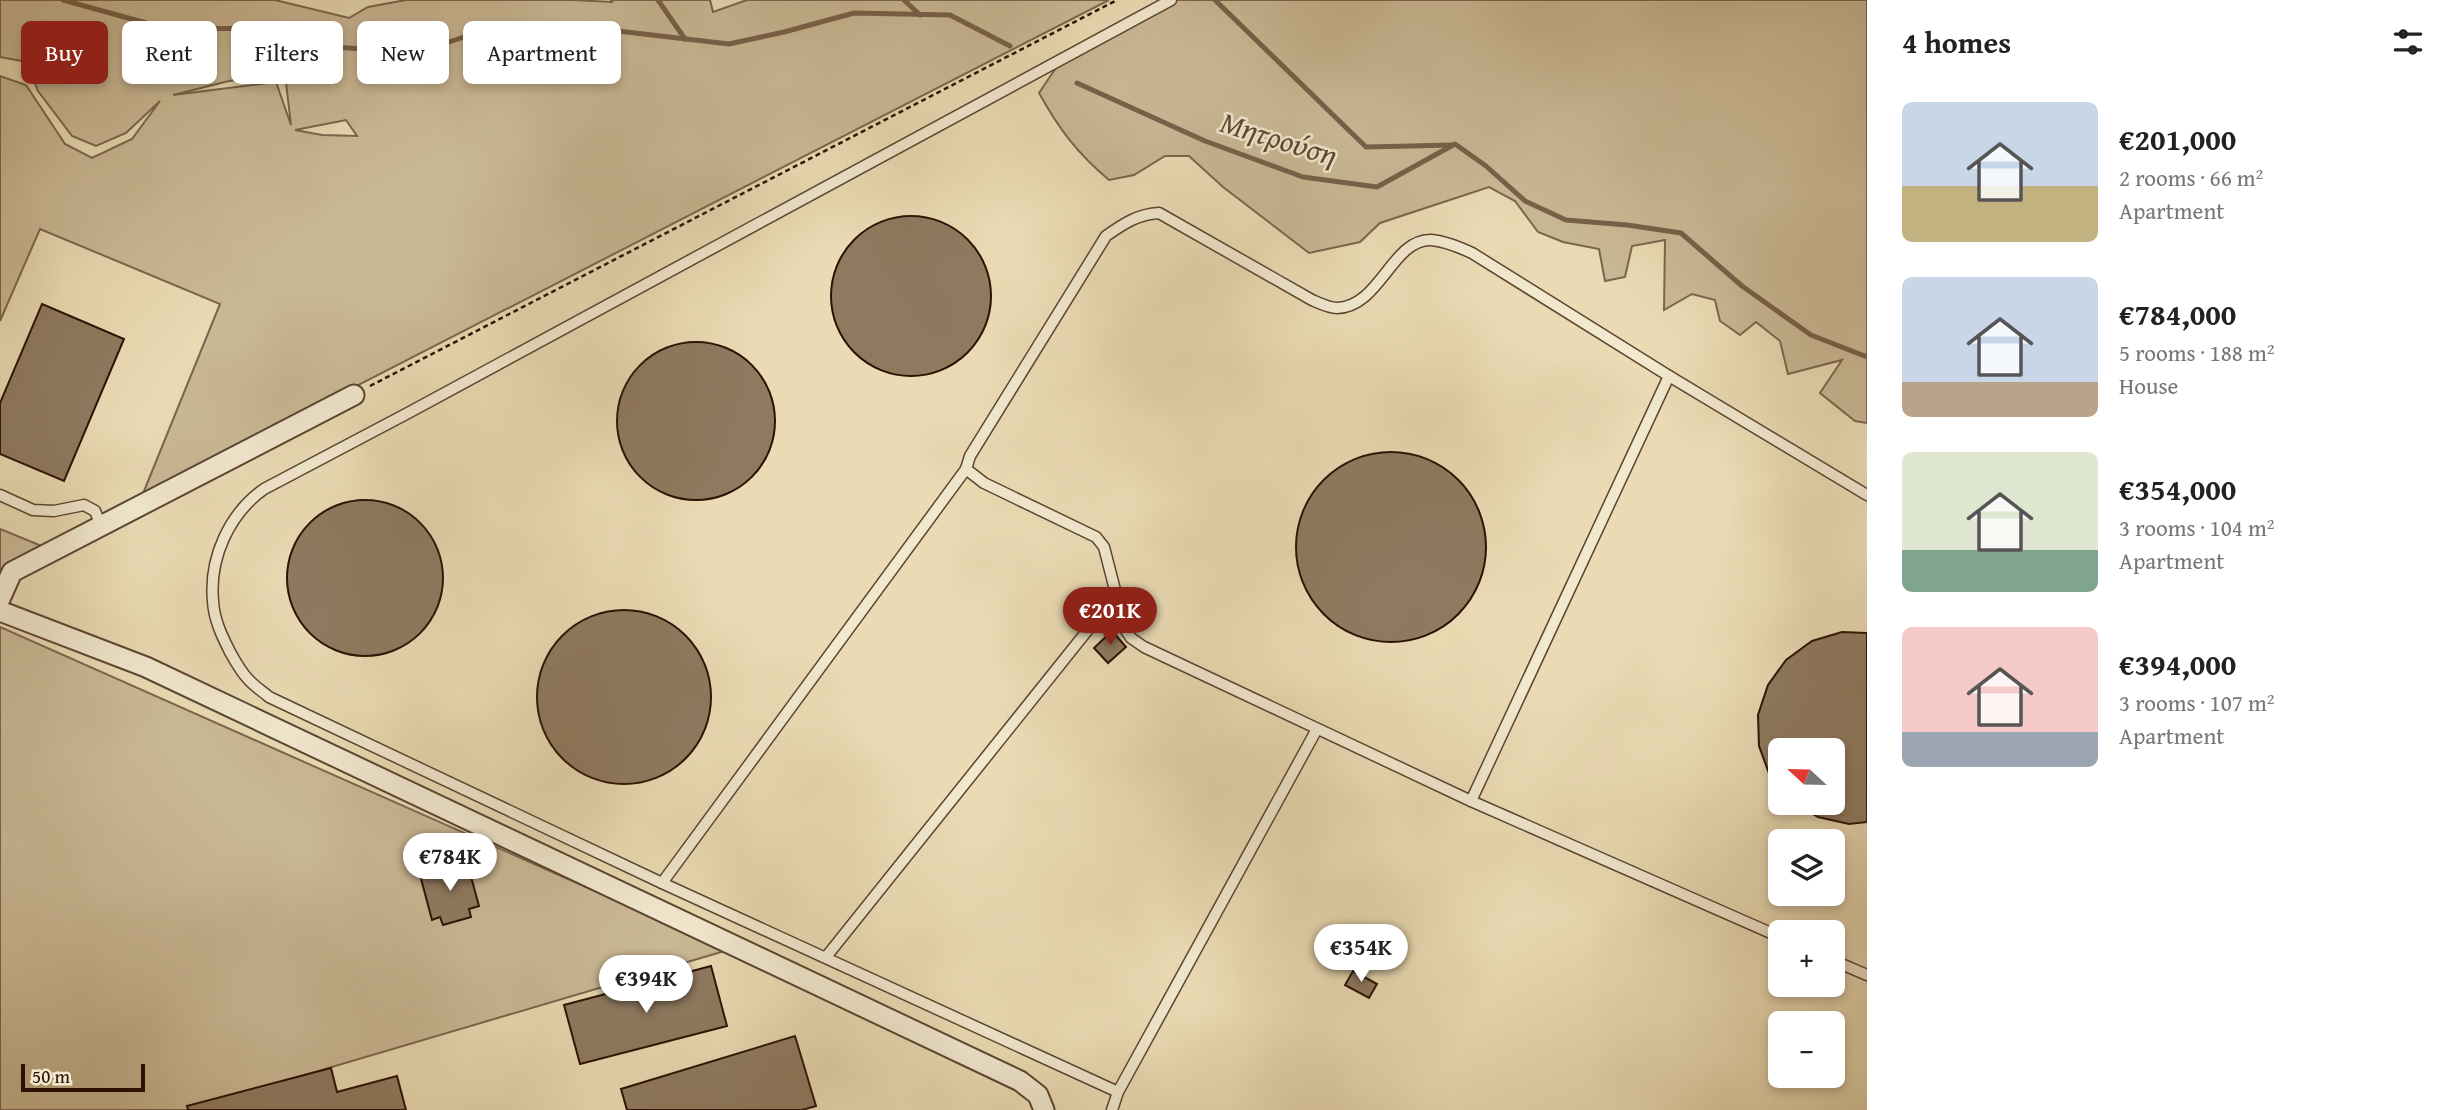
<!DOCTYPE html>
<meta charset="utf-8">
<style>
body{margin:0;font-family:"Gentium Book Plus",serif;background:#f6f6f6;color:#222;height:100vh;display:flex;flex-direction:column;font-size:26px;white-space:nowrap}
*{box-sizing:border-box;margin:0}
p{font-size:23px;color:#767676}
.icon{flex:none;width:38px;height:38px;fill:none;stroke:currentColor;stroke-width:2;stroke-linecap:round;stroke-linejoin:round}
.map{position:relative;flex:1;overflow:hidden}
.side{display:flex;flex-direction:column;background:#fff;width:595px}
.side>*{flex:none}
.banner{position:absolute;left:21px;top:21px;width:665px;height:63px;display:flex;gap:14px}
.needle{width:46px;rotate:292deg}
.controls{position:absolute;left:1768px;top:738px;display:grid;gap:14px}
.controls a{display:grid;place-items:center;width:77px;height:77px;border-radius:10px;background:#fff;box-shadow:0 4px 10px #0003;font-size:35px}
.scale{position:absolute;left:21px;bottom:18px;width:124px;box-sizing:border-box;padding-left:7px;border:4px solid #2c1105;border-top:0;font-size:19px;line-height:24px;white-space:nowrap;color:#2c1105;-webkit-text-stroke:5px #f1e8ce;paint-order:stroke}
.price{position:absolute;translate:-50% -60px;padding:0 16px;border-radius:24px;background:#fff;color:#222;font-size:23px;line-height:46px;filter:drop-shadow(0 2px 4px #0008)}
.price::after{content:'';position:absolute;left:50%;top:42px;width:21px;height:16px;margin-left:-10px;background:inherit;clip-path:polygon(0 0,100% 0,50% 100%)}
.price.selected{background:#8f2418;color:#fff}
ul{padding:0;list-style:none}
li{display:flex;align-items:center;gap:21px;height:175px;padding:0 35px}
li span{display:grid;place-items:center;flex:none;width:196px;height:140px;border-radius:10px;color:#555}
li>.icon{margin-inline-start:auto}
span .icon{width:84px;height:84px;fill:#fffc;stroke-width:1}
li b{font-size:30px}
h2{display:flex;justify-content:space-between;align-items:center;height:84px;padding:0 35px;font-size:30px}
.tag{padding:0 24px;border-radius:10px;background:#fff;box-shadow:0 4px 10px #0003;font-size:24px;line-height:63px}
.tag.selected{background:#8f2418;color:#fff}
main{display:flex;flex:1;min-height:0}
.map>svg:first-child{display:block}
.green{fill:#cab996;stroke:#7b654e;stroke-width:2;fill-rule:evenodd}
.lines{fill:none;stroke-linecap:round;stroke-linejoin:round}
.stream{stroke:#77614a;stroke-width:5}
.building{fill:#8f7a60;stroke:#2c1105;stroke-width:2}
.lane-casing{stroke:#5c4431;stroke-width:13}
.street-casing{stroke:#5c4431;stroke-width:23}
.path{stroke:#2c1105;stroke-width:2.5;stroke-dasharray:5 3.5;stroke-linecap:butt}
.lane{stroke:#f1e8ce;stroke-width:10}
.street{stroke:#f1e8ce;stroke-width:19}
.labels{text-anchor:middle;stroke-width:5;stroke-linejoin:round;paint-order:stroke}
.water-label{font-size:30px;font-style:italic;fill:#5e4633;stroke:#f1e8ce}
</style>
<main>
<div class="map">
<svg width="1867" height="1110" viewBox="0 0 1867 1110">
<rect width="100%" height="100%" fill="#eadbb4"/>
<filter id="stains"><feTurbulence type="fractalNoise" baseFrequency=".00286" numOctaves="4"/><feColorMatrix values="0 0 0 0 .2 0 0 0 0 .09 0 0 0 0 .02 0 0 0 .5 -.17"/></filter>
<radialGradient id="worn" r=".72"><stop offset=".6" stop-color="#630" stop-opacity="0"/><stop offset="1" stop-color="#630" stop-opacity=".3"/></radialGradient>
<g class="green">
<path d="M0,0H275L349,18L368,7L406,0H573L612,2L611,0H710L713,12L747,0H1109L142,496L220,304L40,229L0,321V76L26,85L65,144L92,158L132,139L160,101L126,133L96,146L72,136L38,91L27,62L0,57ZM285,74L291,125L276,82L173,95L229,81ZM346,120L357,136L322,135L295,130Z"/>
<path d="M1169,0H1867V423L1855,421L1820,393L1842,360L1788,374L1780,341L1756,322L1740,335L1720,321L1715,300L1692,294L1664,310L1665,240L1632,246L1625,277L1605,281L1599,249L1563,242L1538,232L1515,201L1489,187L1380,223L1360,242L1309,253L1223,187L1189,156H1165L1134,175L1109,180C1077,153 1059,129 1039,93L1066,53Z"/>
<path d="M0,529L44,547L0,572Z"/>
<path d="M0,627L728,950L186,1110H0Z"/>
</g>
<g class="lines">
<g class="stream">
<path d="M63,0L168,29L284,28L331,47L419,52L503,24H558L729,44L784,32L854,13L950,15L1010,46"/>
<path d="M658,0L685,39"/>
<path d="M904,0L920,15"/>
<path d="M1215,0L1366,147L1453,145"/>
<path d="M1077,83L1205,141L1303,177L1377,187L1455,144L1486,166L1525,201L1566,220L1627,225L1681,233L1742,286L1811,335L1867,357"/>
</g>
</g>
<g class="building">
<circle cx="911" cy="296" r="80"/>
<path d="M42,304L124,339L64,481L0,454V403Z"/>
<circle cx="696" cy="421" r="79"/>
<circle cx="1391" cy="547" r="95"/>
<circle cx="365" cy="578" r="78"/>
<circle cx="624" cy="697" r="87"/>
<path d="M1112,631L1126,647L1108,663L1094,648Z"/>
<path d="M1842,632L1867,633V822L1849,824L1818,817L1795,803H1832V751H1780L1778,798L1759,746L1758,715L1768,685L1786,660L1812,641Z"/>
<path d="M467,862L479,906L469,909L471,917L443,925L440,917L432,920L420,875Z"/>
<path d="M711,966L727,1026L580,1064L564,1005Z"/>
<path d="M1353,971L1377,984L1369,998L1345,985Z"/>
<path d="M795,1036L816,1106L802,1110H627L621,1089Z"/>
<path d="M331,1068L337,1092L397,1076L406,1110H188L187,1106Z"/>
</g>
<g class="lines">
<defs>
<g id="lane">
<path d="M0,495L33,510L54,511L84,505L95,511L101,526"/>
<path d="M1471,801L1669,376"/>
<path d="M662,883L966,469"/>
<path d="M1780,937L1471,801L1144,647L1131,638L1125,629L1104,547L1096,537L984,483L966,469L970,456L1106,236C1123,224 1138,214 1159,213L1312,300C1319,303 1329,308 1337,308C1380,307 1392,239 1431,240C1445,241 1459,247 1472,253L1669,376L1867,495"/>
<path d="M826,957L1115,596"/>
<path d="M1832,960L1867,975"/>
<path d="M1118,1092L1317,729"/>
<path d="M1112,1110L1118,1092L662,883L269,697C262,691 254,686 248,679C241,672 235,661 230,652C222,636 214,620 213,601C209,558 229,514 264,489L408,413L1171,0"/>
</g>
<g id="street">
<path d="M0,599L12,572L354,395"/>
<path d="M0,611L146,667L1020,1081L1038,1095L1044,1110"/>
</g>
</defs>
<use href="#lane" class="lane-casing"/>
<use href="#street" class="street-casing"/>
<path class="path" d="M370,386L1117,0"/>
<use href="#lane" class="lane"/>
<use href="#street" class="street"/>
</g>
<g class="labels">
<g class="water-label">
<text transform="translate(1279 139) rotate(17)" y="10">Μητρούση</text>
</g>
</g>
<rect width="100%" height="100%" filter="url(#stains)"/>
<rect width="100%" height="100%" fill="url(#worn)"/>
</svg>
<div class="controls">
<a><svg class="needle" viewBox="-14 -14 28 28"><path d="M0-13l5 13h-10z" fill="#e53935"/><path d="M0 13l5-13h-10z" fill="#767676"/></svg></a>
<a><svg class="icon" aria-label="layers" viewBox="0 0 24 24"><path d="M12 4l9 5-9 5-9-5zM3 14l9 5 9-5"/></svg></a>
<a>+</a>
<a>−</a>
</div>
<div class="scale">50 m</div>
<b class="price selected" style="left:1110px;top:647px">€201K</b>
<b class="price" style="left:450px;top:893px">€784K</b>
<b class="price" style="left:1361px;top:984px">€354K</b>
<b class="price" style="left:646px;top:1015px">€394K</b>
<div class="banner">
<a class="tag selected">Buy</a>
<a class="tag">Rent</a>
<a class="tag">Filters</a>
<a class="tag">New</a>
<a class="tag">Apartment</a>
</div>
</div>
<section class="side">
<h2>4 homes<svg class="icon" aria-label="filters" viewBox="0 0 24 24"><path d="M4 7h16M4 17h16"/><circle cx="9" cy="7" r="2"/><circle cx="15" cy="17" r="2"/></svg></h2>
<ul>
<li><span style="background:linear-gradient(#c9d6e8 60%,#c2b280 0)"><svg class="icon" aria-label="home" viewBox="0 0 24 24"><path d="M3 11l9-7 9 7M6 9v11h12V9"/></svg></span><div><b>€201,000</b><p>2 rooms · 66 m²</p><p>Apartment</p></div></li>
<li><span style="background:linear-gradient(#c9d6e8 75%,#b9a48a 0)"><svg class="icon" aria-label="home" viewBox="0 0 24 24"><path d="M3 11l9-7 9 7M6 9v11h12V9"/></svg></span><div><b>€784,000</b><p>5 rooms · 188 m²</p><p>House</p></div></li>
<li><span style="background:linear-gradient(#dfe7d0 70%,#7fa58c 0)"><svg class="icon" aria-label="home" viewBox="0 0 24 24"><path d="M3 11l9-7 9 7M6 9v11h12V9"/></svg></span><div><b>€354,000</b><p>3 rooms · 104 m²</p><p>Apartment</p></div></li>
<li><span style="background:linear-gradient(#f6c9c9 75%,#9aa5b1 0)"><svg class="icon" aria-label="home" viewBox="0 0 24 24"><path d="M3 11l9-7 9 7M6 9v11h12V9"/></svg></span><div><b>€394,000</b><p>3 rooms · 107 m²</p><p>Apartment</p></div></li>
</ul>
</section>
</main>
